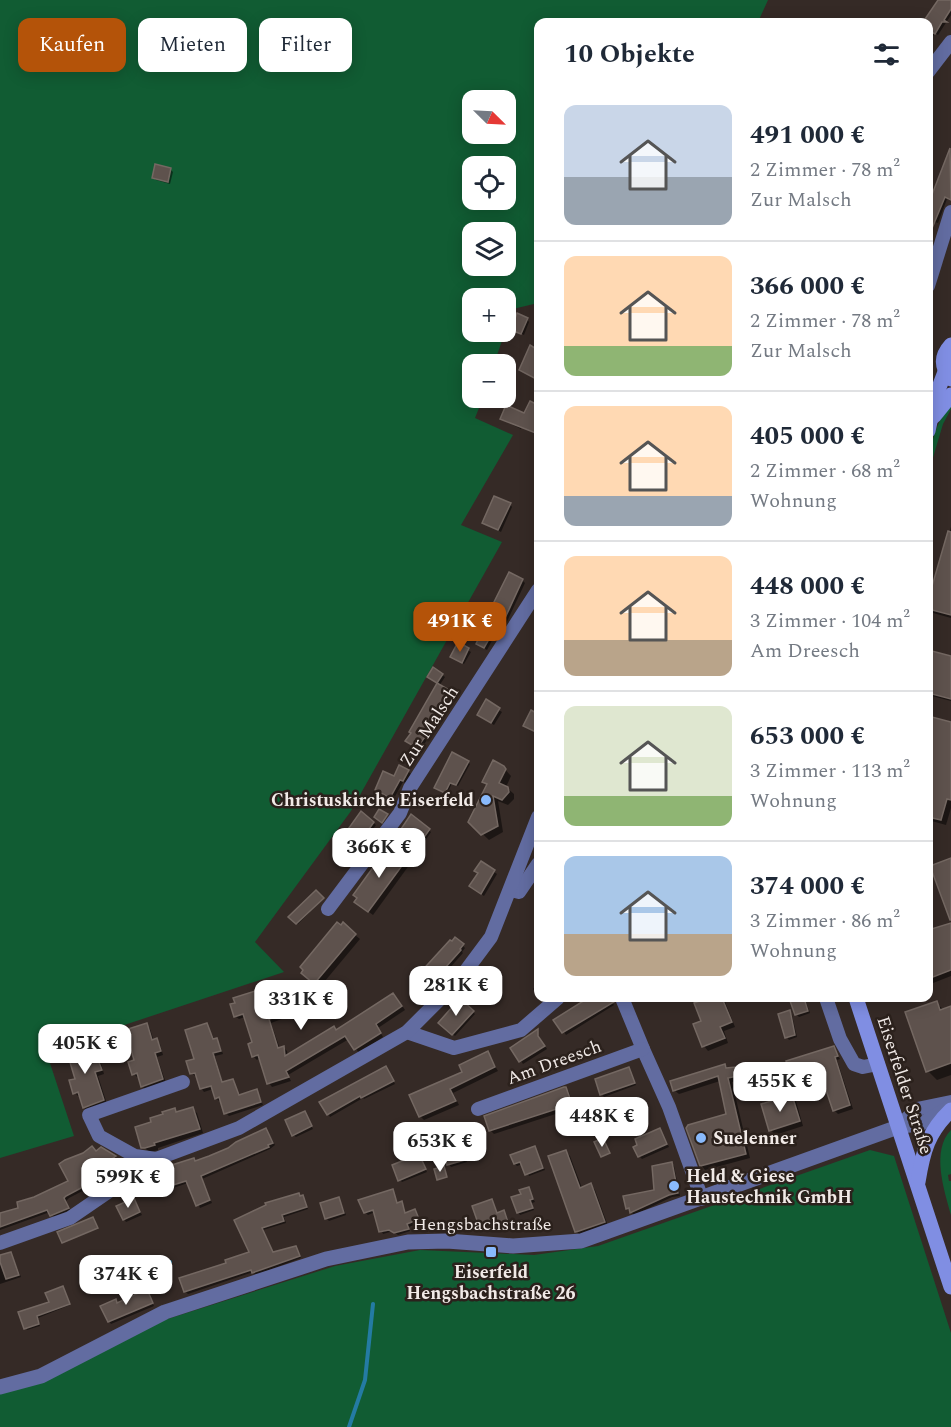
<!DOCTYPE html>
<html lang="de">
<meta charset="utf-8">
<style>
body{margin:0;font-family:Spectral,serif;background:#f2f2f3;color:#1f2937;height:100vh;display:flex;flex-direction:column;font-size:22px;white-space:nowrap}
*{box-sizing:border-box;margin:0}
p{font-size:20px;color:#747a83}
.icon{flex:none;width:33px;height:33px;fill:none;stroke:currentColor;stroke-width:2;stroke-linecap:round;stroke-linejoin:round}
.map{position:relative;flex:1;overflow:hidden}
.details{position:absolute;left:534px;top:18px;width:399px;height:984px;display:flex;flex-direction:column;background:#fff;border-radius:12px;box-shadow:0 3px 15px #0003}
.details>*{flex:none}
.banner{position:absolute;left:18px;top:18px;width:426px;height:54px;display:flex;gap:12px}
.needle{width:39px;rotate:114deg}
.controls{position:absolute;left:462px;top:90px;display:grid;gap:12px}
.controls a{display:grid;place-items:center;width:54px;height:54px;border-radius:12px;background:#fff;box-shadow:0 3px 15px #0003;font-size:30px}
.price{position:absolute;translate:-50% -51px;padding:0 14px;border-radius:12px;background:#fff;color:#222;font-size:20px;line-height:39px;filter:drop-shadow(0 2px 3px #0008)}
.price::after{content:'';position:absolute;left:50%;top:36px;width:18px;height:14px;margin-left:-9px;background:inherit;clip-path:polygon(0 0,100% 0,50% 100%)}
.price.on{background:#b45309;color:#fff}
ul{padding:0;list-style:none}
li{display:flex;align-items:center;gap:18px;height:150px;padding:0 30px}
li+li{border-top:2px solid #e0e1e3}
li span{display:grid;place-items:center;flex:none;width:168px;height:120px;border-radius:12px;color:#555}
li>.icon{margin-inline-start:auto}
span .icon{width:72px;height:72px;fill:#fffc;stroke-width:1}
li b{font-size:26px}
h2{display:flex;justify-content:space-between;align-items:center;height:72px;padding:0 30px;font-size:26px}
.pill{padding:0 21px;border-radius:12px;background:#fff;box-shadow:0 3px 15px #0003;font-size:21px;line-height:54px}
.pill.on{background:#b45309;color:#fff}
.map>svg:first-child{display:block}
.green{fill:#115c33;fill-rule:evenodd}
.shadow{fill:#0007}
.lines{fill:none;stroke-linecap:round;stroke-linejoin:round}
.stream{stroke:#247ba3;stroke-width:4}
.building{fill:#5e524d;stroke:#746862;stroke-width:1.5}
.minor{stroke:#626ca1;stroke-width:14}
.tertiary{stroke:#626ca1;stroke-width:15}
.secondary{stroke:#808ee3;stroke-width:15}
.poi-dot{fill:#89bafc;stroke:#2b211c;stroke-width:2}
.labels{text-anchor:middle;stroke-width:5;stroke-linejoin:round;paint-order:stroke}
.street-label{font-size:18px;fill:#f1eae7;stroke:#2b211c}
.poi-label{font-size:18px;font-weight:bold;fill:#f1eae7;stroke:#2b211c;text-anchor:start}
</style>
<div class="map">
<svg width="951" height="1427" viewBox="0 0 951 1427">
<rect width="100%" height="100%" fill="#352a26"/>
<g class="green">
<path d="M0,0H768L758,22H538V303L513,309L506,331V298H472V332H505L494,364H472V398H483L475,418L513,435L461,525L502,542L351,811L255,942L284,972L46,1051L74,1136L0,1158ZM472,100H506V134H472ZM472,166H506V200H472ZM472,232H506V266H472Z"/>
<path d="M951,404V409L943,424L929,471C928,449 936,421 951,404Z"/>
<path d="M951,1130V1174L948,1175L949,1181H951V1215C944,1190 931,1150 951,1130Z"/>
<path d="M870,1150L894,1156L951,1333V1427H0V1392L161,1321L335,1266L420,1250L534,1255L598,1246Z"/>
</g>
<g class="shadow">
<path d="M939,0H951V15L938,35L935,33L928,45V22H925Z"/>
<path d="M951,150V200L947,199L938,223L928,220L930,205Z"/>
<path d="M170,169L173,172L170,184L156,180L153,177Z"/>
<path d="M928,245L933,249L928,264Z"/>
<path d="M527,319L529,322L524,335L513,329Z"/>
<path d="M534,402L538,404V434L522,426L521,429L501,419L525,415Z"/>
<path d="M510,504L512,507L501,532L484,523Z"/>
<path d="M951,527V618L933,613L928,608Z"/>
<path d="M522,580L525,583L503,630L498,629L487,650L480,646L486,632Z"/>
<path d="M458,644L471,652L464,664L454,659Z"/>
<path d="M928,652L951,658V701L928,695Z"/>
<path d="M442,675L445,677L439,686L457,698L420,750L409,743L413,734L411,731L438,684L432,679Z"/>
<path d="M486,702L502,712L494,725L481,717Z"/>
<path d="M928,717L951,724V808L946,825L928,820Z"/>
<path d="M468,762L470,764L458,786L452,783L447,794L436,788Z"/>
<path d="M503,767L511,776L506,787L514,794V799L508,805L498,801L503,832L489,840L469,821L488,786L484,782Z"/>
<path d="M408,771L411,774L406,783L403,782L393,800L377,790Z"/>
<path d="M361,813L376,825L364,841L358,837L351,846L343,838Z"/>
<path d="M412,816L431,832L423,844L405,832Z"/>
<path d="M406,860L410,864L373,915L361,906Z"/>
<path d="M482,863L497,874L484,896L474,889Z"/>
<path d="M316,892L323,899L298,924L290,917Z"/>
<path d="M951,924V976L928,985V932Z"/>
<path d="M355,935L360,939L320,987L307,977Z"/>
<path d="M456,939L465,948L462,952L463,953L433,987L420,975Z"/>
<path d="M538,983V995L533,989Z"/>
<path d="M274,987L278,990L281,1001L277,1003L282,1019L271,1023L280,1049L284,1048L287,1051L288,1056L397,998L405,1010L378,1028L383,1037L359,1053L349,1039L288,1075L291,1081L272,1087L269,1083L260,1058L257,1060L253,1056L254,1043L245,1017L239,1019L235,1016Z"/>
<path d="M594,998H609L614,1005L566,1035L556,1021Z"/>
<path d="M712,998L724,999L735,1027L724,1031L728,1043L708,1051L704,1046L703,1022L696,1004Z"/>
<path d="M798,998L805,999L810,1013L799,1017L796,1014L791,1000Z"/>
<path d="M460,1000L475,1014L455,1036L440,1022Z"/>
<path d="M936,1003L944,1010L951,1008V1075L937,1080L928,1071Z"/>
<path d="M789,1012L792,1015L797,1037L789,1040L787,1037Z"/>
<path d="M206,1024L215,1040L219,1043L223,1054L215,1056L223,1084L232,1081L241,1096L257,1091L263,1105L229,1116L226,1113L222,1100L219,1101L216,1098L213,1089L204,1092L201,1088L197,1076H195L192,1073Z"/>
<path d="M147,1025L150,1029L154,1041L156,1040L160,1044L163,1055L157,1057L166,1083L146,1090L142,1086L139,1077H137L134,1074Z"/>
<path d="M538,1035L547,1049L523,1064L512,1048Z"/>
<path d="M88,1044L91,1048L95,1060L97,1059L101,1063L104,1074L98,1076L107,1104L87,1111L84,1107L80,1096H78L75,1093Z"/>
<path d="M833,1048L840,1059L837,1060L853,1109L838,1114L834,1110L822,1072L797,1081L795,1079L827,1067Z"/>
<path d="M487,1053L498,1071L453,1093L459,1105L424,1120L420,1116Z"/>
<path d="M725,1065L729,1069L736,1068L740,1072L742,1080L732,1082L750,1158L705,1170L701,1165L728,1116L720,1081L679,1094L674,1090Z"/>
<path d="M386,1067L395,1084L364,1099L363,1098L330,1117L328,1114Z"/>
<path d="M629,1069L636,1085L604,1097L602,1094Z"/>
<path d="M566,1088L569,1092L574,1108L494,1134L490,1130Z"/>
<path d="M791,1097L796,1101L803,1126L775,1135L771,1130Z"/>
<path d="M192,1109L197,1113L203,1133L158,1148V1150L150,1152L143,1147L175,1110L178,1113Z"/>
<path d="M304,1113L313,1129L296,1137L293,1135Z"/>
<path d="M266,1129L275,1145L270,1149L202,1179L212,1203L200,1208L188,1183L158,1193L156,1190L196,1162L229,1150Z"/>
<path d="M660,1129L669,1147L642,1159L639,1156Z"/>
<path d="M460,1144L467,1162L451,1167L449,1164Z"/>
<path d="M534,1148L545,1170L529,1176L523,1164L517,1166L515,1164Z"/>
<path d="M565,1151L570,1156L582,1188L591,1185L595,1190L608,1226L581,1235L576,1231Z"/>
<path d="M96,1153L115,1157L117,1159L110,1164L115,1170L98,1183L69,1198L66,1201L70,1210L54,1217L50,1212L0,1230V1215L20,1209L35,1198L70,1182Z"/>
<path d="M419,1155L427,1172L402,1182L400,1180Z"/>
<path d="M672,1164L674,1166L680,1196L672,1197L634,1215L627,1208L656,1191Z"/>
<path d="M528,1188L535,1202L532,1203L534,1210L520,1215L518,1212Z"/>
<path d="M393,1191L398,1204L401,1203L404,1206L406,1215L417,1213L421,1222L409,1227L410,1231L398,1235L393,1231L383,1234L375,1212L368,1215L365,1212Z"/>
<path d="M299,1194L305,1199L308,1209L284,1217L286,1223L263,1230L274,1254L296,1247L301,1258L256,1275L253,1272L188,1294L185,1291L228,1264L251,1253L236,1221Z"/>
<path d="M339,1198L346,1215L329,1221L326,1218Z"/>
<path d="M491,1200L498,1214L504,1212L506,1214L511,1227L502,1231L497,1222L483,1227L481,1225Z"/>
<path d="M135,1202L142,1215L126,1222L124,1219Z"/>
<path d="M94,1219L98,1229L63,1242Z"/>
<path d="M11,1253L21,1277L0,1284V1257Z"/>
<path d="M63,1288L70,1305L38,1318L40,1326L27,1330L20,1313L51,1303Z"/>
<path d="M146,1291L154,1306L111,1324L109,1321L115,1301L118,1304Z"/>
</g>
<g class="lines">
<g class="stream">
<path d="M127,1269L170,1262"/>
<path d="M349,1427L365,1380L373,1304"/>
</g>
</g>
<g class="building">
<path d="M938,0H951V9L944,20L947,22H942L935,34L928,30V22H923Z"/>
<path d="M950,148L951,200L945,197L928,238V205Z"/>
<path d="M155,164L171,168L168,182L152,178Z"/>
<path d="M517,313L528,318L521,334L511,330Z"/>
<path d="M530,345L538,350V380L519,370Z"/>
<path d="M530,401L538,405V434L500,419L506,405L524,413Z"/>
<path d="M494,496L511,503L498,530L482,523Z"/>
<path d="M948,531L951,532V615L928,609V600Z"/>
<path d="M509,572L523,579L500,629L496,627L484,648L476,644L483,629L485,630L494,602Z"/>
<path d="M458,642L469,648L462,663L450,657Z"/>
<path d="M928,650L951,656V699L928,693Z"/>
<path d="M433,667L443,674L437,683L456,694L417,748L405,741L411,733L409,732L437,683L427,677Z"/>
<path d="M486,699L500,708L491,723L477,715Z"/>
<path d="M531,710L538,714V733L523,726Z"/>
<path d="M928,716L951,722V800L947,799L941,820L928,817Z"/>
<path d="M452,752L469,761L456,785L450,783L445,793L434,788Z"/>
<path d="M493,760L504,766L506,769L499,783L508,787L509,792L502,800L493,796L498,826L481,835L468,822L487,784L482,782Z"/>
<path d="M399,765L409,770L403,781L400,780L390,798L375,790L383,771L394,776Z"/>
<path d="M379,809L388,814L382,823L374,817Z"/>
<path d="M361,811L374,822L361,840L355,836L349,845L341,839Z"/>
<path d="M411,814L430,829L420,843L401,829Z"/>
<path d="M387,848L391,851L393,848L407,859L368,912L354,902L357,898L353,895Z"/>
<path d="M951,858V920H950L930,866Z"/>
<path d="M481,861L495,870L481,894L469,886L478,873L474,871Z"/>
<path d="M316,890L324,898L296,924L288,917Z"/>
<path d="M337,922L341,925L343,922L356,934L314,984L301,973L303,970L300,967Z"/>
<path d="M951,923V970L928,979V930Z"/>
<path d="M455,937L464,944L460,949L461,950L429,986L418,975L450,940L452,941Z"/>
<path d="M274,985L279,998L274,999L280,1016L269,1019L278,1048L284,1046L285,1056L334,1026L336,1030L393,993L402,1006L376,1024L381,1033L354,1050L345,1036L286,1071L289,1077L267,1084L258,1055L252,1057L248,1044L252,1042L243,1014L234,1017L230,1004L235,1003L233,998Z"/>
<path d="M460,998L474,1011L452,1035L438,1023Z"/>
<path d="M588,998H613L614,1002L562,1033L553,1020Z"/>
<path d="M708,998H722L732,1022L720,1027L725,1038L702,1047L693,1024L701,1021L694,1003Z"/>
<path d="M789,998H804L808,1011L795,1015Z"/>
<path d="M937,1001L940,1010L951,1006V1063L926,1072L905,1012Z"/>
<path d="M790,1010L795,1035L785,1038L778,1014Z"/>
<path d="M147,1023L152,1040L157,1038L161,1051L155,1053L163,1079L141,1087L137,1073L132,1075L128,1062L134,1060L125,1030Z"/>
<path d="M207,1023L213,1039L217,1038L221,1051L213,1053L222,1082L233,1079L239,1095L257,1089L261,1102L224,1114L219,1097L215,1099L211,1086L200,1089L195,1073L190,1074L186,1061L194,1059L185,1030Z"/>
<path d="M538,1029V1036L545,1046L519,1062L510,1048Z"/>
<path d="M88,1042L93,1059L97,1057L102,1070L95,1072L104,1100L83,1108L78,1092L73,1094L69,1080L75,1079L66,1049Z"/>
<path d="M834,1046L838,1056L835,1057L850,1105L833,1111L819,1069L792,1078L786,1061Z"/>
<path d="M488,1051L495,1067L450,1089L456,1101L419,1117L409,1095L462,1072L459,1065Z"/>
<path d="M725,1064L726,1068L736,1067L738,1076L728,1078L746,1154L700,1166L686,1128L688,1125L726,1114L718,1076L673,1091L670,1081Z"/>
<path d="M386,1066L394,1081L361,1098L360,1096L327,1115L319,1102Z"/>
<path d="M629,1067L635,1083L600,1095L595,1079Z"/>
<path d="M564,1087H566L572,1104L489,1131L484,1116Z"/>
<path d="M792,1095L800,1121L769,1131L761,1104Z"/>
<path d="M599,1098L603,1108L593,1112L590,1101Z"/>
<path d="M193,1107L200,1129L154,1143L155,1145L145,1148H141L135,1127L151,1122L150,1118L163,1114L162,1112L175,1108L176,1112Z"/>
<path d="M305,1111L312,1126L292,1136L285,1120Z"/>
<path d="M266,1128L273,1143L268,1145L269,1147L201,1176L210,1200L196,1206L186,1181L154,1191L150,1181L153,1180L150,1174L156,1170L194,1158L195,1161L209,1156L228,1148L236,1142Z"/>
<path d="M660,1128L667,1144L638,1157L633,1147L637,1145L635,1139Z"/>
<path d="M603,1138L610,1153L601,1157L594,1142Z"/>
<path d="M460,1142L465,1160L447,1165L442,1147Z"/>
<path d="M92,1146L96,1151L101,1147L116,1156L109,1161L113,1167L96,1180L66,1196L64,1198L69,1208L50,1216L47,1210L0,1227V1213L18,1208L17,1202L34,1197L68,1181L59,1164L65,1160L83,1153Z"/>
<path d="M535,1146L543,1168L525,1175L520,1162L514,1164L510,1155Z"/>
<path d="M566,1150L580,1188L591,1183L605,1222L579,1231L575,1232L548,1156Z"/>
<path d="M419,1154L426,1169L398,1181L392,1165Z"/>
<path d="M672,1162L678,1193L669,1195L630,1213L629,1208L626,1209L623,1196L654,1190L652,1166Z"/>
<path d="M444,1166L447,1177L437,1180L434,1169Z"/>
<path d="M529,1187L533,1199L530,1200L533,1208L517,1213L511,1197L521,1194L519,1190Z"/>
<path d="M393,1189L397,1203L402,1201L405,1213L415,1209L419,1219L407,1224L409,1229L394,1233L389,1230L379,1232L373,1210L364,1213L358,1200Z"/>
<path d="M299,1193L300,1196L303,1195L307,1207L282,1215L284,1221L262,1228L273,1252L296,1246L300,1256L252,1273L251,1270L184,1292L179,1278L226,1263L225,1260L249,1252L234,1220L266,1205L265,1203Z"/>
<path d="M339,1197L344,1213L325,1219L320,1203Z"/>
<path d="M134,1198L140,1212L123,1220L116,1206Z"/>
<path d="M492,1199L497,1213L504,1210L509,1225L498,1229L495,1220L479,1226L472,1206Z"/>
<path d="M93,1217L98,1228L62,1243L57,1232Z"/>
<path d="M11,1252L19,1275L6,1279L0,1262V1255Z"/>
<path d="M63,1286L70,1304L37,1316L39,1324L24,1329L18,1312L49,1302L45,1293Z"/>
<path d="M147,1289L153,1303L108,1322L100,1306L116,1299L117,1303Z"/>
</g>
<g class="lines">
<g class="minor">
<path d="M928,72L951,42"/>
<path d="M928,286L951,212"/>
<path d="M511,890L519,892L538,864"/>
<path d="M328,909L400,813L410,788L538,590"/>
<path d="M622,998L643,1049L669,1107L702,1199"/>
<path d="M826,998L840,1039L854,1064L863,1067L878,1064"/>
<path d="M407,1032L454,1048L521,1030L558,998"/>
<path d="M478,1109L643,1049"/>
<path d="M898,1127L917,1109L951,1102"/>
<path d="M898,1127L921,1124L951,1106"/>
<path d="M156,1159L135,1156L99,1136L89,1115L183,1082"/>
<path d="M0,1243L70,1218L156,1159L239,1128L407,1032L459,980L491,937L538,817"/>
</g>
<path class="tertiary" d="M0,1387L41,1376L165,1312L326,1259L408,1242L447,1241L513,1246L581,1241L898,1127"/>
<g class="secondary">
<path d="M951,379C941,367 941,356 951,345"/>
<path d="M934,416L951,395"/>
<path d="M928,431L935,398L945,372"/>
<path d="M856,998L951,1287"/>
<path d="M918,1182C923,1151 928,1132 951,1110"/>
</g>
</g>
<g class="poi-dot">
<circle cx="486" cy="800" r="6"/>
<circle cx="701" cy="1138" r="6"/>
<circle cx="674" cy="1186" r="6"/>
<rect x="485" y="1246" width="12" height="12" rx="3"/>
</g>
<g class="labels">
<g class="street-label">
<text transform="translate(429 726) rotate(-57)" y="6">Zur Malsch</text>
<text transform="translate(554 1062) rotate(-20)" y="6">Am Dreesch</text>
<text transform="translate(905 1085) rotate(72)" y="6">Eiserfelder Straße</text>
<text x="482" y="1230">Hengsbachstraße</text>
</g>
<g class="poi-label">
<text x="474" y="806" text-anchor="end">Christuskirche Eiserfeld</text>
<text x="713" y="1144">Suelenner</text>
<text x="686" y="1182">Held &amp; Giese<tspan x="686" dy="21">Haustechnik GmbH</tspan></text>
<text x="491" y="1278" text-anchor="middle">Eiserfeld<tspan x="491" dy="21">Hengsbachstraße 26</tspan></text>
</g>
</g>
</svg>
<div class="controls">
<a><svg class="needle" viewBox="-14 -14 28 28"><path d="M0-13l5 13h-10z" fill="#e53935"/><path d="M0 13l5-13h-10z" fill="#747a83"/></svg></a>
<a><svg class="icon" aria-label="locate" viewBox="0 0 24 24"><circle cx="12" cy="12" r="6"/><path d="M12 2v4M12 18v4M2 12h4M18 12h4"/></svg></a>
<a><svg class="icon" aria-label="layers" viewBox="0 0 24 24"><path d="M12 4l9 5-9 5-9-5zM3 14l9 5 9-5"/></svg></a>
<a>+</a>
<a>−</a>
</div>
<b class="price on" style="left:460px;top:653px">491K €</b>
<b class="price" style="left:379px;top:879px">366K €</b>
<b class="price" style="left:456px;top:1017px">281K €</b>
<b class="price" style="left:301px;top:1031px">331K €</b>
<b class="price" style="left:85px;top:1075px">405K €</b>
<b class="price" style="left:780px;top:1113px">455K €</b>
<b class="price" style="left:602px;top:1148px">448K €</b>
<b class="price" style="left:440px;top:1173px">653K €</b>
<b class="price" style="left:128px;top:1209px">599K €</b>
<b class="price" style="left:126px;top:1306px">374K €</b>
<div class="banner">
<a class="pill on">Kaufen</a>
<a class="pill">Mieten</a>
<a class="pill">Filter</a>
</div>
<section class="details">
<h2>10 Objekte<svg class="icon" aria-label="filters" viewBox="0 0 24 24"><path d="M4 7h16M4 17h16"/><circle cx="9" cy="7" r="2"/><circle cx="15" cy="17" r="2"/></svg></h2>
<ul>
<li><span style="background:linear-gradient(#c9d6e8 60%,#9aa5b1 0)"><svg class="icon" aria-label="home" viewBox="0 0 24 24"><path d="M3 11l9-7 9 7M6 9v11h12V9"/></svg></span><div><b>491 000 €</b><p>2 Zimmer · 78 m²</p><p>Zur Malsch</p></div></li>
<li><span style="background:linear-gradient(#ffd9b3 75%,#8fb573 0)"><svg class="icon" aria-label="home" viewBox="0 0 24 24"><path d="M3 11l9-7 9 7M6 9v11h12V9"/></svg></span><div><b>366 000 €</b><p>2 Zimmer · 78 m²</p><p>Zur Malsch</p></div></li>
<li><span style="background:linear-gradient(#ffd9b3 75%,#9aa5b1 0)"><svg class="icon" aria-label="home" viewBox="0 0 24 24"><path d="M3 11l9-7 9 7M6 9v11h12V9"/></svg></span><div><b>405 000 €</b><p>2 Zimmer · 68 m²</p><p>Wohnung</p></div></li>
<li><span style="background:linear-gradient(#ffd9b3 70%,#b9a48a 0)"><svg class="icon" aria-label="home" viewBox="0 0 24 24"><path d="M3 11l9-7 9 7M6 9v11h12V9"/></svg></span><div><b>448 000 €</b><p>3 Zimmer · 104 m²</p><p>Am Dreesch</p></div></li>
<li><span style="background:linear-gradient(#dfe7d0 75%,#8fb573 0)"><svg class="icon" aria-label="home" viewBox="0 0 24 24"><path d="M3 11l9-7 9 7M6 9v11h12V9"/></svg></span><div><b>653 000 €</b><p>3 Zimmer · 113 m²</p><p>Wohnung</p></div></li>
<li><span style="background:linear-gradient(#a9c7e8 65%,#b9a48a 0)"><svg class="icon" aria-label="home" viewBox="0 0 24 24"><path d="M3 11l9-7 9 7M6 9v11h12V9"/></svg></span><div><b>374 000 €</b><p>3 Zimmer · 86 m²</p><p>Wohnung</p></div></li>
</ul>
</section>
</div>
